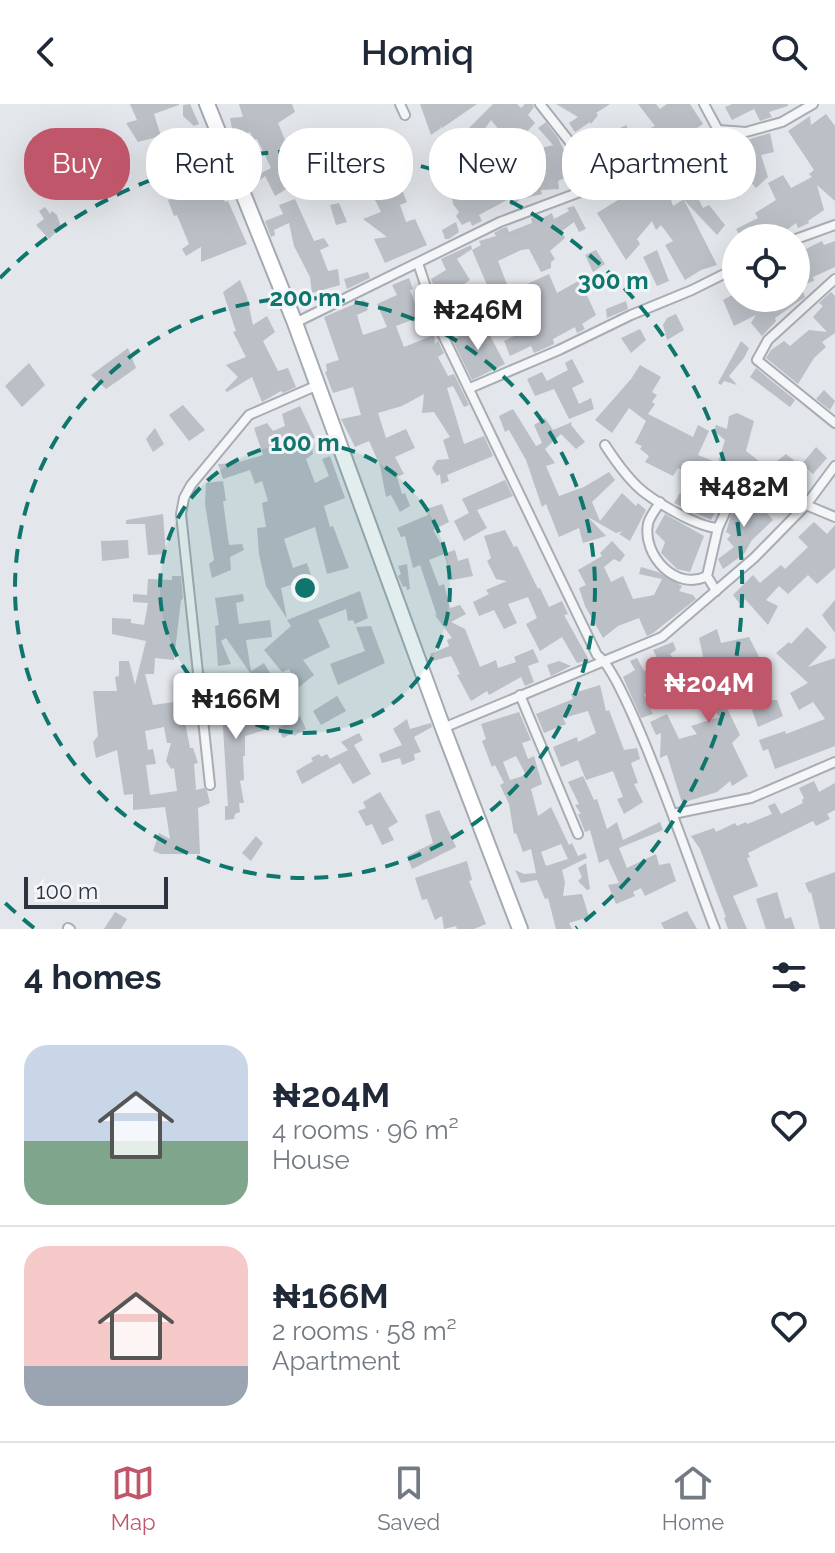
<!DOCTYPE html>
<meta charset="utf-8">
<style>
body{margin:0;font-family:Raleway,sans-serif;background:#f6f6f7;color:#1f2937;height:100vh;display:flex;flex-direction:column;font-size:30px;white-space:nowrap}
*{box-sizing:border-box;margin:0}
p{font-size:26px;color:#747a83}
.icon{flex:none;width:44px;height:44px;fill:none;stroke:currentColor;stroke-width:2;stroke-linecap:round;stroke-linejoin:round}
.map{position:relative;height:825px;overflow:hidden}
.drawer{display:flex;flex-direction:column;background:#fff;flex:1}
.drawer>*{flex:none}
.top-card{position:absolute;left:24px;top:24px;width:788px;height:72px;display:flex;gap:16px}
.controls{position:absolute;left:722px;top:120px;display:grid;gap:16px}
.controls a{display:grid;place-items:center;width:88px;height:88px;border-radius:50%;background:#fff;box-shadow:0 8px 32px #0002;font-size:40px}
.scale{position:absolute;left:24px;bottom:20px;width:144px;box-sizing:border-box;padding-left:8px;border:4px solid #2c3440;border-top:0;font-size:22px;line-height:28px;white-space:nowrap;color:#2c3440;-webkit-text-stroke:6px #f2f4f7;paint-order:stroke}
.price{position:absolute;translate:-50% -68px;padding:0 18px;border-radius:8px;background:#fff;color:#222;font-size:26px;line-height:52px;filter:drop-shadow(0 2px 4px #0008)}
.price::after{content:'';position:absolute;left:50%;top:48px;width:24px;height:18px;margin-left:-12px;background:inherit;clip-path:polygon(0 0,100% 0,50% 100%)}
.price.selected{background:#c05669;color:#fff}
ul{padding:0;list-style:none}
li{display:flex;align-items:center;gap:24px;height:200px;padding:0 24px}
li+li{border-top:2px solid #e0e1e3}
li span{display:grid;place-items:center;flex:none;width:224px;height:160px;border-radius:24px;color:#555}
li>.icon{margin-inline-start:auto}
span .icon{width:96px;height:96px;fill:#fffc;stroke-width:1}
li b{font-size:34px}
h2{display:flex;justify-content:space-between;align-items:center;height:96px;padding:0 24px;font-size:34px}
.chip{padding:0 28px;border-radius:32px;background:#fff;box-shadow:0 8px 32px #0002;font-size:28px;line-height:72px}
.chip.selected{background:#c05669;color:#fff}
header{display:flex;justify-content:space-between;align-items:center;height:104px;padding:0 24px;background:#fff;font-size:36px;font-weight:600}
.menu{display:flex;justify-content:space-around;align-items:center;height:112px;border-top:2px solid #e0e1e3;background:#fff;font-size:22px;color:#747a83}
.menu a{display:grid;justify-items:center;gap:4px}
.menu .selected{color:#c05669}
.map>svg:first-child{display:block}
.building{fill:#bbbfc6;fill-rule:evenodd}
.lines{fill:none;stroke-linecap:round;stroke-linejoin:round}
.minor-casing{stroke:#a8adb4;stroke-width:12}
.primary-casing{stroke:#a3aab4;stroke-width:18}
.minor{stroke:#f5f6f8;stroke-width:8}
.primary{stroke:#fff;stroke-width:14}
.ring{fill:none;stroke:#0f766e;stroke-width:4;stroke-dasharray:14 10}
.centre{fill:#0f766e;stroke:#f2f4f7;stroke-width:4}
.ring-label{font-size:24px;text-anchor:middle;font-weight:bold;fill:#0f766e;stroke:#f2f4f7;stroke-width:6;stroke-linejoin:round;paint-order:stroke}
</style>
<header><svg class="icon" aria-label="back" viewBox="0 0 24 24"><path d="M15 5l-7 7 7 7"/></svg>Homiq<svg class="icon" aria-label="search" viewBox="0 0 24 24"><circle cx="10" cy="10" r="6"/><path d="M15 15l6 6"/></svg></header>
<div class="map">
<svg width="835" height="825" viewBox="0 0 835 825">
<rect width="100%" height="100%" fill="#e3e6ea"/>
<g class="building">
<path d="M130,0H179V1L154,10L161,32L138,38L126,19L137,16Z"/>
<path d="M190,0L199,20L194,22L183,12V1Z"/>
<path d="M239,0H292L295,8L278,19L285,36L293,33L301,61L278,63L288,84L275,92L265,72L251,83L248,76L271,64L257,35L254,36L250,28L234,35L230,14L243,13Z"/>
<path d="M420,0H477L442,24L440,22L441,24L431,31Z"/>
<path d="M493,0H517L521,4L525,0H533L534,3L528,11L535,19L522,33L534,46L553,41L538,24L546,18L558,34L575,69L558,77L559,85L541,86L542,90L521,95L511,102L509,95L479,111L482,117L472,122L470,117L462,121L456,112L459,108L453,100L452,93L463,86L466,91L487,87L484,81L516,73L482,55L479,61L456,37ZM491,16L529,63L525,67L482,29Z"/>
<path d="M556,0H610L596,9L598,11L591,20L590,18L575,28L569,19L578,13Z"/>
<path d="M638,0H656L660,5L667,0H690L703,20L671,41L666,34L639,47L641,51L602,67L587,41L626,21L632,32L655,22Z"/>
<path d="M732,0H788V2L769,8L772,13L760,17L754,5L732,16L725,3Z"/>
<path d="M826,10L835,22V97L817,81L824,106L808,117L809,119L798,124L796,119L776,134H741L736,125L758,114L755,109L776,96L768,79L783,71L791,84L812,73L809,70L814,66L788,27L810,12L811,21Z"/>
<path d="M770,29L774,48L761,51L768,73L756,84L748,75L738,94L722,79L739,59L713,66L695,79L689,70L676,80L664,68L683,60L682,58L700,50L720,37L724,43Z"/>
<path d="M344,36L348,63L363,57L367,63L354,67L360,84L341,90L336,62L332,63L326,39Z"/>
<path d="M448,54L451,66L435,71L431,59Z"/>
<path d="M193,70L198,82L203,79L210,96L222,90L225,98L228,97L247,140L201,158V143L186,152L182,145L189,140L177,111L174,112L168,96L193,84L186,76L187,71Z"/>
<path d="M400,81L407,98L400,101L406,118L415,115L427,141L385,159L374,135L387,133L363,115L381,108L372,90Z"/>
<path d="M646,82L648,88L667,84L673,102L695,88L703,104L709,101L725,121L717,131L684,96L717,161L701,166L685,176L665,141L673,137L661,121L656,126L652,117L637,135L640,140L626,156L597,109L618,96L638,87L637,85Z"/>
<path d="M295,95L314,137L324,134L329,142L320,146L328,167L338,165L340,181L312,189L310,173L294,142L289,119L274,126L275,131L271,133L265,117L283,110L279,101Z"/>
<path d="M339,99L347,118L336,121L330,101Z"/>
<path d="M574,102L586,125L579,128L574,118L562,127L565,134L550,147L555,155L551,158V164L541,168L529,145L521,146L498,157L510,188L549,170L557,189L580,176L596,211L582,220L585,225L577,229L575,223L553,235L554,240L534,249L531,242L510,252L504,237L523,228L513,212L498,220L493,206L495,205L490,196L493,195L472,146L481,141L479,137L496,132L494,129L503,124L507,123L509,128L532,119L531,114L538,111L539,116L552,109L554,115L569,107L567,104Z"/>
<path d="M45,103L50,110L52,107L57,111L61,123L49,135L36,121L44,115L39,107Z"/>
<path d="M456,118L459,128L449,135H445L442,126Z"/>
<path d="M822,137L824,141L835,137V163L813,173L814,177L800,182L796,170V150Z"/>
<path d="M471,141L472,145L457,155L470,176L440,197L431,175L446,166L441,155Z"/>
<path d="M596,146L605,160L593,168L585,151Z"/>
<path d="M657,146L669,177L657,182L643,153Z"/>
<path d="M368,168L370,174L347,185L344,175Z"/>
<path d="M797,172L805,193L775,214L776,217L762,232L751,219L756,211L734,222L723,196L736,189V194H796Z"/>
<path d="M409,174L413,185L410,186L420,213L396,222L404,243L434,231L435,240L438,237L444,249L438,253L448,272L454,270L469,301L464,303L453,282L447,284L464,340L484,332L493,352L447,371L449,377L441,380L440,370L437,372L432,364L437,356L449,355L443,336L450,333L434,308L422,309L424,290L402,302L378,309L386,334L406,325L415,344L395,353L404,370L397,373L402,390L405,389L410,402L400,408L391,391L386,393L380,362L369,337L355,343L341,315L361,311L353,283L333,289L325,268L327,267L326,260L339,256L324,213L364,196L368,206L357,211L363,231L387,223L377,200L397,191L392,181Z"/>
<path d="M240,176L247,193L253,221L267,212L275,228L263,237L278,267L288,264L296,283L283,289L281,287L262,298L252,273L227,288L225,286L238,273L226,261L246,253L233,228L236,227L223,188Z"/>
<path d="M831,188L835,192V229L822,238L826,243L814,254L798,280L766,254L771,246L784,237L790,242L809,226L827,228L813,213L823,202L819,199Z"/>
<path d="M626,197L628,205L607,214L606,205Z"/>
<path d="M476,203L479,210L454,220L452,213Z"/>
<path d="M676,210L684,226L667,236L663,221L667,214Z"/>
<path d="M477,218L481,229L487,226L505,260L472,276L453,237Z"/>
<path d="M640,225L646,236L631,249L621,234Z"/>
<path d="M741,237L749,244L744,254L729,272L737,281L724,277L721,281L718,279Z"/>
<path d="M128,244L136,264L106,285L91,271Z"/>
<path d="M572,255L584,278L572,284L579,300L591,294L594,305L569,315L554,285L535,292L527,275L542,268L547,277L568,266L565,259Z"/>
<path d="M29,259L45,281L22,303L5,282Z"/>
<path d="M640,261L661,273L652,288L657,291L652,298L655,300L648,310L693,333L698,321L709,327L698,351L718,359L725,336L714,327L716,321L727,325L729,312L737,309L754,317L746,347L768,364L786,350L796,358L780,379L795,393L784,404L741,364L737,367L735,364L727,381L690,367L688,370L678,364L673,372L645,358L649,352L640,345L642,342L635,339L646,317L629,304L612,329L595,316L631,275Z"/>
<path d="M756,264L795,296L790,303L750,273Z"/>
<path d="M824,286L835,297L830,306L816,295Z"/>
<path d="M183,301L205,326L189,337L169,311Z"/>
<path d="M300,302L315,334L311,335L313,350L306,355L315,379L329,372L322,355L330,352L345,394L324,402L330,423L333,422L349,464L327,470L315,423L284,435L293,464L307,459L312,474L281,484L287,515L266,482L259,450L257,424L266,423L262,399L268,397L262,377L255,380L250,366L223,375L218,360L236,359L263,351L254,324L267,319L273,327L285,322L282,310Z"/>
<path d="M513,305L536,342L542,339L534,321L545,314L553,326L572,318L571,321L585,338L576,345L561,330L545,345L555,359L546,362L559,392L584,383L609,368L615,376L592,398L600,417L622,389L636,402L638,399L646,406L630,437L619,430L623,427L616,429L588,413L606,432L583,439L579,424L559,433L546,400L542,403L526,356L509,326L505,328L499,312Z"/>
<path d="M155,324L164,340L153,348L146,335Z"/>
<path d="M816,343L827,354L813,370L802,360Z"/>
<path d="M505,376L513,392L477,406L487,424L464,437L454,417L469,409L462,395Z"/>
<path d="M223,377L226,397H223L229,441L242,440L244,446L230,453L231,466L212,474L209,460L214,456L205,400L206,379Z"/>
<path d="M680,389L715,408L711,416L674,399Z"/>
<path d="M751,391L773,416L752,436L744,450L723,465L718,455L734,443L727,435L731,431L726,428L731,411Z"/>
<path d="M442,400L449,418L433,426L446,449L455,446L458,457L468,454L473,472L452,476L444,450L429,456L439,482L444,480L450,504L460,501L466,510L451,518L465,525L480,563L496,556L498,564L516,558L514,553L533,545L539,558L528,562L534,578L525,582L521,573L489,591L487,587L471,597L457,571L460,570L451,552L433,557L430,550L449,542L447,536L452,534L434,510L437,512L420,461L413,464L405,432L401,433L397,424L428,411L426,405Z"/>
<path d="M163,410L166,450L148,451L145,420H126V416Z"/>
<path d="M665,410L704,432L690,468L677,465L661,449L665,438L655,428Z"/>
<path d="M814,418L827,430L835,421V464L817,480L808,471L788,490L779,482L766,496L778,502L768,521L745,495L741,501L733,491L753,471L760,479L781,461L785,465L808,443L798,433Z"/>
<path d="M505,426L514,443L517,442L538,485L540,484L549,503L562,497L568,510L564,511L589,556L577,559L562,533L540,547L526,520L537,514L528,493L508,500L517,519L504,525L494,506L479,512L473,498L489,490L486,486L507,477L496,475L487,457L491,454L484,432Z"/>
<path d="M128,436L129,454L102,457L101,437Z"/>
<path d="M612,437L625,451L620,458L614,455L604,463L611,478L623,472L633,495L654,491L662,475L639,470L641,463L658,468L682,482L679,487L693,491L696,495L653,529L647,532L639,514L618,522L603,534L585,502L579,484L586,481L578,466L602,452L600,449Z"/>
<path d="M407,460L410,485L407,486L406,482L403,483L398,472L401,470L398,462Z"/>
<path d="M172,472H181L183,495L181,496L174,556L155,554L154,570H145L153,601L181,597L190,644H193L198,659L194,660L196,686L204,684L207,687L210,699L198,704L200,750H161L153,747L159,729L170,735L165,703L133,706V690L124,691L117,646L96,654L93,638L98,632L93,587H117L115,573L119,572V557H129L135,581L146,537L112,530V514L131,515V519L144,521L148,499L133,498V490L147,491L148,475L172,476ZM164,623L167,639H171L166,657L171,665L174,664L177,687L150,691L146,661L156,660L153,645L148,646L145,627Z"/>
<path d="M360,487L368,514L355,520L353,516L348,517L346,505L318,516L330,543L303,556L314,571L299,583L289,565L282,568L264,546L291,522L287,516Z"/>
<path d="M243,490L244,497L236,499L239,520L270,516L272,533L246,536L251,567L264,559L296,614L300,612L306,625L294,632L293,629L283,634L278,624L284,621L277,608L226,534L221,537L231,560L218,562L215,522L219,521L215,494Z"/>
<path d="M835,496V529L822,511Z"/>
<path d="M371,522L385,559L338,581L330,560L365,547L356,523Z"/>
<path d="M807,523L827,543L808,563L835,554V642L775,665L768,645L763,647L759,636L785,627L786,630L825,615L813,598L799,606L790,589L808,579L776,549L789,538L791,540Z"/>
<path d="M717,525L721,539L749,533L760,555L743,562L738,558L740,563L719,571L724,585L746,580L750,591L725,600L740,631L732,639L748,672L732,682L730,677L717,688L682,699L667,651L660,654L661,629L656,631L650,618L667,610L679,635L697,630L691,622L719,613L692,568L705,561L699,534Z"/>
<path d="M673,538L676,546L670,550L685,570L693,595L678,601L668,581L662,584L656,575L652,578L656,586L644,590L653,610L641,614L623,573L635,566L630,557L637,554L644,567L661,561L653,546Z"/>
<path d="M559,557L571,562L551,572L547,561Z"/>
<path d="M763,562L772,584L755,572V568Z"/>
<path d="M237,576L244,592H247L251,615L260,611L265,626L245,632V652H243L244,676L240,677L244,699H239L240,708L235,710L234,715L225,716V702H228L221,593H229L218,577Z"/>
<path d="M600,581L606,607L609,606L624,646L637,644L640,655L631,659L638,679L634,680L643,698L624,710L617,695L623,693L613,667L586,676L578,656L561,663L553,643L577,633L578,638L596,629L588,607L563,614L566,620L544,629L536,610L573,595L571,590Z"/>
<path d="M337,592L346,607L321,621L313,607Z"/>
<path d="M773,596H777L783,612L758,623L752,606Z"/>
<path d="M519,608L531,636L522,639L528,655L534,652L542,680L531,685L538,712L551,703L569,741L572,739L578,752L585,749L587,754L562,766L565,778L563,792L582,790L589,813L569,819L572,825H556L548,794L545,795L537,776L521,779L515,766L524,770L536,769L531,745L523,748L516,729L514,730L509,700L500,681L504,679L495,661L492,663L482,637L486,635L481,620ZM516,652L526,671L510,676L503,658ZM561,740L568,755L546,762L541,748Z"/>
<path d="M407,615L410,625L431,619L432,623L414,633L421,648L414,650L415,656L402,661L400,654L382,659L379,650L402,641L393,625Z"/>
<path d="M359,629L363,636L354,641L371,670L353,680L340,659L302,680L296,667L313,657L311,654L319,650L321,653L327,650L330,655L348,646L341,638Z"/>
<path d="M583,672L594,696L597,695L607,725L617,718L623,736L660,718L663,726L619,744L627,764L656,750L659,761L670,759L676,777L645,792L641,784L633,788L635,792L616,800L608,781L619,779L608,755L599,759L590,726L585,728L578,710H581L575,701L579,700L568,678Z"/>
<path d="M814,677L819,688L835,679V706L827,710L830,715L816,722L813,717L748,749L750,753L747,754L758,782L733,792L747,825H728L724,814L726,813L700,745L691,732L714,724L716,728L735,719L737,722L746,718L747,720L772,710L768,702L775,699L781,710L803,699L802,696L804,694L799,684Z"/>
<path d="M380,688L398,718L388,724L394,736L382,741L372,720L366,722L358,707L366,704L363,698Z"/>
<path d="M439,706L456,743L412,765L407,752L433,739L425,711Z"/>
<path d="M256,732L263,739L251,757L242,749Z"/>
<path d="M467,757L472,776L469,777L486,820L474,825H457L456,822L444,825L442,812L435,816L427,795L422,796L415,774Z"/>
<path d="M586,759L590,785L587,786L578,777L582,773L578,764Z"/>
<path d="M835,768V825H820L811,788L809,789L805,779Z"/>
<path d="M777,788L785,815L791,813L795,825H766L756,795Z"/>
<path d="M687,807L697,825H664L661,819Z"/>
<path d="M115,808L127,815L121,825H104Z"/>
</g>
<g class="lines">
<defs>
<g id="minor">
<path d="M400,0L405,11"/>
<path d="M540,0L602,79"/>
<path d="M704,0L718,26"/>
<path d="M796,135L835,121"/>
<path d="M418,159L439,223L597,551C626,568 697,781 715,825"/>
<path d="M835,175L768,236L757,256L835,319"/>
<path d="M295,219L500,118L668,55L718,26L746,28L782,18L813,0"/>
<path d="M470,284L559,246L631,211L692,186L736,164"/>
<path d="M605,341C616,358 629,377 645,389C661,401 698,423 718,424"/>
<path d="M660,398C657,404 649,413 648,420C642,451 676,488 707,472"/>
<path d="M806,401L835,413"/>
<path d="M716,487L707,472L718,424L740,376"/>
<path d="M520,591L578,730"/>
<path d="M443,624L662,533L754,454L806,401L835,362"/>
<path d="M210,681L181,410L184,394L191,381L249,311L318,281"/>
<path d="M673,710L751,694L835,658"/>
<path d="M68,824L70,825"/>
</g>
<path id="primary" d="M207,0L295,219L443,624L520,825"/>
</defs>
<use href="#minor" class="minor-casing"/>
<use href="#primary" class="primary-casing"/>
<use href="#minor" class="minor"/>
<use href="#primary" class="primary"/>
</g>
<circle cx="305" cy="484" r="145" fill="#0f766e" fill-opacity=".12"/>
<g class="ring">
<circle cx="305" cy="484" r="145"/>
<circle cx="305" cy="484" r="290"/>
<path d="M34 824A435 435 0 0 1 0 794M0 174A435 435 0 1 1 576 824"/>
</g>
<circle cx="305" cy="484" r="12" class="centre"/>
<g class="ring-label">
<text x="613" y="185">300 m</text>
<text x="305" y="202">200 m</text>
<text x="305" y="347">100 m</text>
</g>
</svg>
<div class="controls">
<a><svg class="icon" aria-label="locate" viewBox="0 0 24 24"><circle cx="12" cy="12" r="6"/><path d="M12 2v4M12 18v4M2 12h4M18 12h4"/></svg></a>
</div>
<div class="scale">100 m</div>
<b class="price" style="left:478px;top:248px">₦246M</b>
<b class="price" style="left:744px;top:425px">₦482M</b>
<b class="price selected" style="left:709px;top:621px">₦204M</b>
<b class="price" style="left:236px;top:637px">₦166M</b>
<div class="top-card">
<a class="chip selected">Buy</a>
<a class="chip">Rent</a>
<a class="chip">Filters</a>
<a class="chip">New</a>
<a class="chip">Apartment</a>
</div>
</div>
<section class="drawer">
<h2>4 homes<svg class="icon" aria-label="filters" viewBox="0 0 24 24"><path d="M4 7h16M4 17h16"/><circle cx="9" cy="7" r="2"/><circle cx="15" cy="17" r="2"/></svg></h2>
<ul>
<li><span style="background:linear-gradient(#c9d6e8 60%,#7fa58c 0)"><svg class="icon" aria-label="home" viewBox="0 0 24 24"><path d="M3 11l9-7 9 7M6 9v11h12V9"/></svg></span><div><b>₦204M</b><p>4 rooms · 96 m²</p><p>House</p></div><svg class="icon" aria-label="heart" viewBox="0 0 24 24"><path d="M12 20l-8-8c-3-5 5-10 8-4 3-6 11-1 8 4z"/></svg></li>
<li><span style="background:linear-gradient(#f6c9c9 75%,#9aa5b1 0)"><svg class="icon" aria-label="home" viewBox="0 0 24 24"><path d="M3 11l9-7 9 7M6 9v11h12V9"/></svg></span><div><b>₦166M</b><p>2 rooms · 58 m²</p><p>Apartment</p></div><svg class="icon" aria-label="heart" viewBox="0 0 24 24"><path d="M12 20l-8-8c-3-5 5-10 8-4 3-6 11-1 8 4z"/></svg></li>
</ul>
</section>
<nav class="menu">
<a class="selected"><svg class="icon" aria-label="map" viewBox="0 0 24 24"><path d="M3 6l6-2 6 2 6-2v14l-6 2-6-2-6 2zM9 4v14M15 6v14"/></svg>Map</a>
<a><svg class="icon" aria-label="saved" viewBox="0 0 24 24"><path d="M7 4h10v16l-5-4-5 4z"/></svg>Saved</a>
<a><svg class="icon" aria-label="home" viewBox="0 0 24 24"><path d="M3 11l9-7 9 7M6 9v11h12V9"/></svg>Home</a>
</nav>
